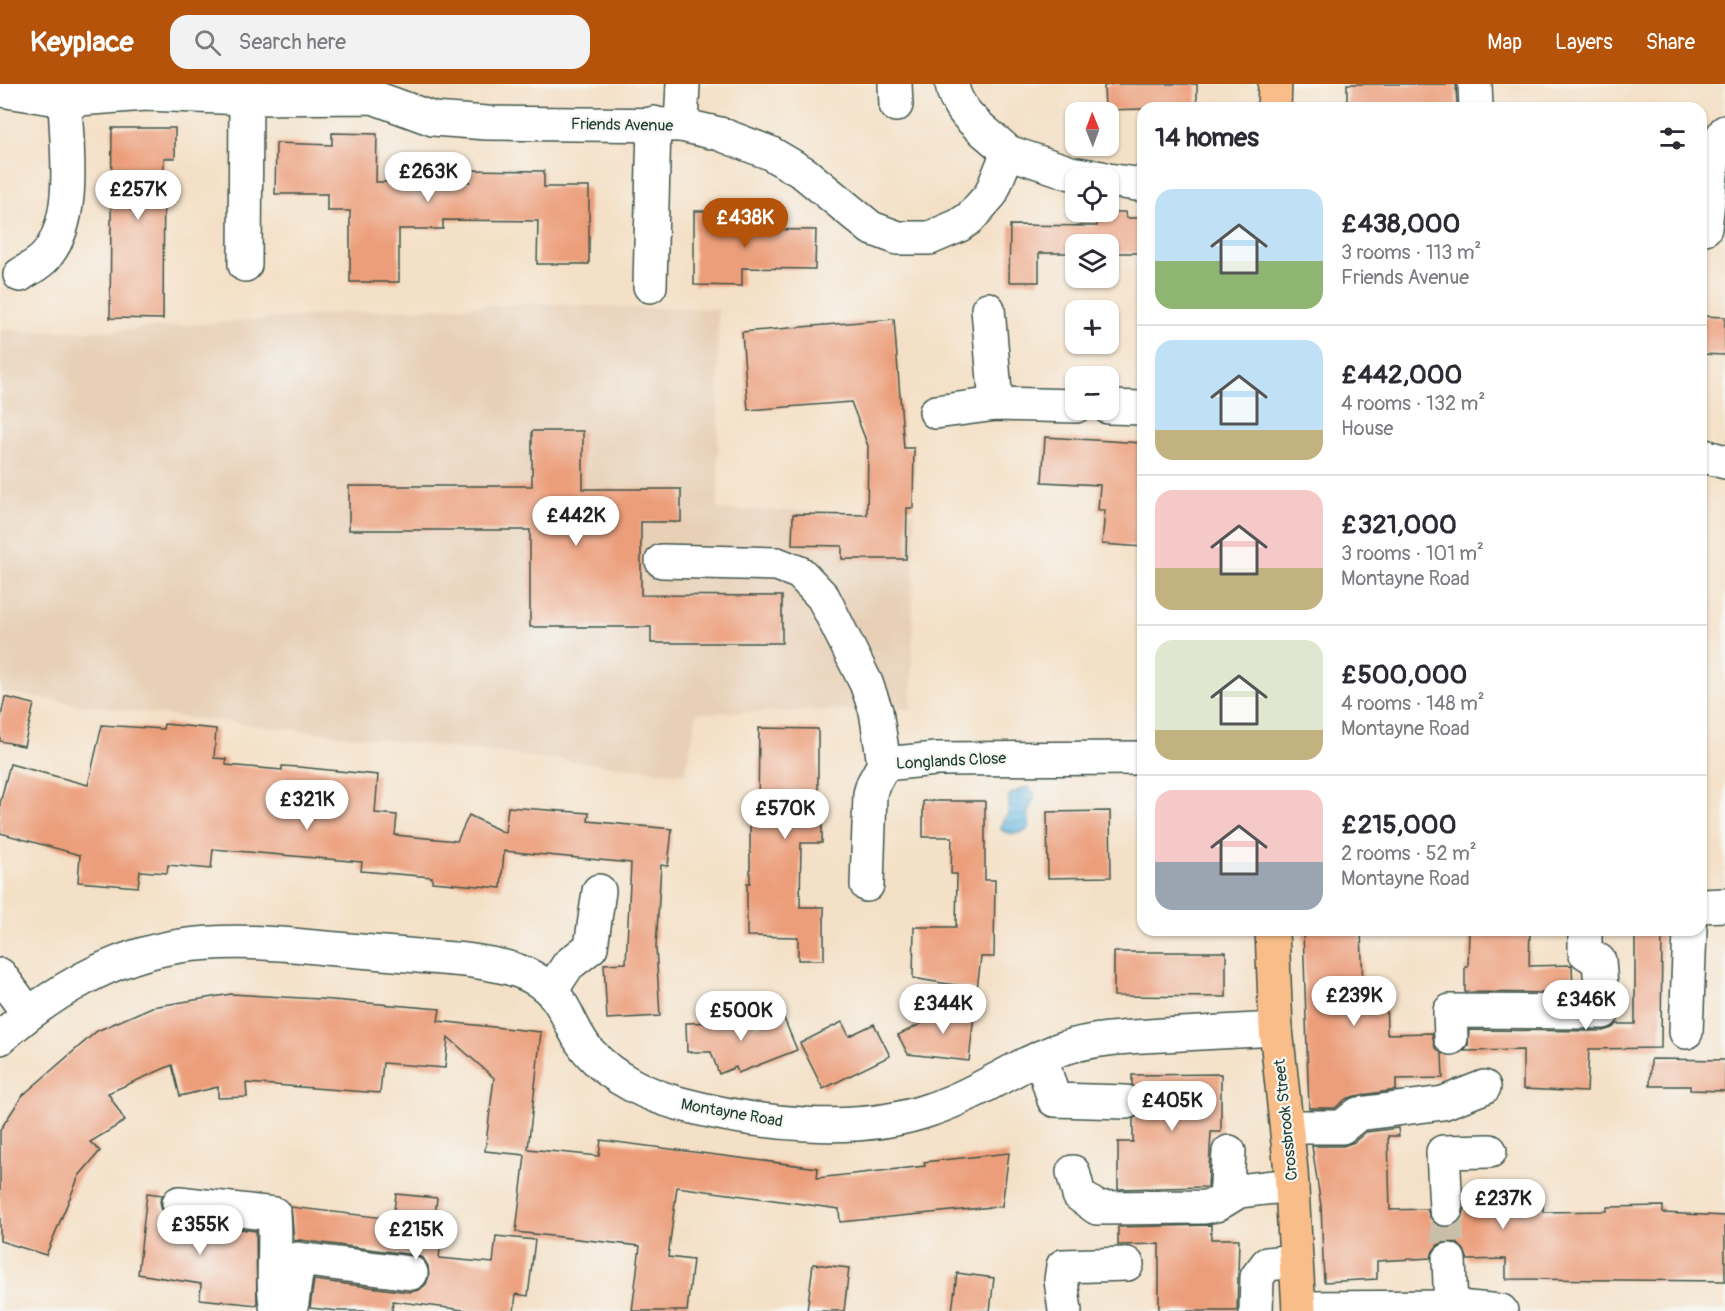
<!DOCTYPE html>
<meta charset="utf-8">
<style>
body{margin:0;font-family:Pangolin,sans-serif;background:#f2f2f3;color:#2b2b33;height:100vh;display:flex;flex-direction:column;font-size:22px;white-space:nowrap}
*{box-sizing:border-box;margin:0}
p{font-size:20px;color:#7c7c81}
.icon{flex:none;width:33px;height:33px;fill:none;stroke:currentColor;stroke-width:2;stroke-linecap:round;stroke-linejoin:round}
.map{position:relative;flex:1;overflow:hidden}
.sheet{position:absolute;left:1137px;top:18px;width:570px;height:834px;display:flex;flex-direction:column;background:#fff;border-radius:18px;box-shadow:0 2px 4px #0004}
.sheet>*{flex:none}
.needle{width:39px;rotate:359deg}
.buttons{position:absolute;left:1065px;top:18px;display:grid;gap:12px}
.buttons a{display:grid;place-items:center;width:54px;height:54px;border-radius:12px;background:#fff;box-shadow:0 2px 4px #0004;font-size:30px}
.price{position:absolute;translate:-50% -51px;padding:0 14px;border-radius:21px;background:#fff;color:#222;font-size:20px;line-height:39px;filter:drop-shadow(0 2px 3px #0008)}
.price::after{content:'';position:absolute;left:50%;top:36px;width:18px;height:14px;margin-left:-9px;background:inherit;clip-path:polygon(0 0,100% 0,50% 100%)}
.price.current{background:#b45309;color:#fff}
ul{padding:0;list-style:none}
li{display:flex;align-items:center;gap:18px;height:150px;padding:0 18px}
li+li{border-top:2px solid #e1e1e2}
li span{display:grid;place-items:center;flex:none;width:168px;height:120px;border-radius:18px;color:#555}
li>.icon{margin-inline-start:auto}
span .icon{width:72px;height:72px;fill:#fffc;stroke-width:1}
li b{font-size:26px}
h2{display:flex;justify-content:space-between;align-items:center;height:72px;padding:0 18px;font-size:26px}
header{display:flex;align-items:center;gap:36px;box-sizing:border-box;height:84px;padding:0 30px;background:#b45309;color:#fff}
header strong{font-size:28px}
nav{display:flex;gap:33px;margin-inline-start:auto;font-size:21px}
.search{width:420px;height:54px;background:#f2f2f3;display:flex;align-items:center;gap:15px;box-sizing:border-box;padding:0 21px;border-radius:18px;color:#7c7c81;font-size:22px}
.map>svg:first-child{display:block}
.built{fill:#e8d0b7}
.water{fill:url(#water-rules);stroke:#447b8c;stroke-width:1.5}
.building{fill:#ec9e7a}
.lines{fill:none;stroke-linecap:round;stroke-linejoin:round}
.minor-tunnel{stroke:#c9bfa9;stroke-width:33;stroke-dasharray:33 16;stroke-linecap:butt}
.minor-casing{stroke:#3f554a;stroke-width:36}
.major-casing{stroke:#3f554a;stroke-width:36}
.minor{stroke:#fff;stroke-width:33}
.major{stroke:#f8bd89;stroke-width:33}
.labels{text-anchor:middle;stroke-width:4.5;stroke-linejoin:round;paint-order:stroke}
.street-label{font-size:16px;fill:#1f3d34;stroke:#f6f6f2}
</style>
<header>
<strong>Keyplace</strong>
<div class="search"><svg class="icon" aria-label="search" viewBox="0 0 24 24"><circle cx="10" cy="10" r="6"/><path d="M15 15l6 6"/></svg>Search here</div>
<nav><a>Map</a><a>Layers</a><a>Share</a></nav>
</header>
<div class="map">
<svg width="1725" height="1227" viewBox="0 0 1725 1227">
<defs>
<pattern id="water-rules" width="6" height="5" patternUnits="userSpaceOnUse" patternTransform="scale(1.5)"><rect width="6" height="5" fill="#68b9e4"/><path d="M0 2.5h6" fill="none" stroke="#5598ba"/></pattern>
</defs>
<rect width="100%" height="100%" fill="#f6f6f2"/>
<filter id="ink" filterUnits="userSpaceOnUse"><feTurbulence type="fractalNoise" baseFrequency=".0167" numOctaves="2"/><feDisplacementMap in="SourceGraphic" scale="12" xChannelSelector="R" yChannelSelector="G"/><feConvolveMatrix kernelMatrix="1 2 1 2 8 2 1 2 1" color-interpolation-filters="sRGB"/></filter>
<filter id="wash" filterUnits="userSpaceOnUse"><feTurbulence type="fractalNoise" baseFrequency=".008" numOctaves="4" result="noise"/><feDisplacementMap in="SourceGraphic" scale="24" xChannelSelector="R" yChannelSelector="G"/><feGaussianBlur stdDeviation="1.35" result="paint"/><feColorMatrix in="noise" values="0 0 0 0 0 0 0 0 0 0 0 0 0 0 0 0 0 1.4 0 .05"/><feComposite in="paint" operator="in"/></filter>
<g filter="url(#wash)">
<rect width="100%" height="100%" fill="#f4e0c6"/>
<path class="built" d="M543,219L637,224L718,225V426L915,428L911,625L697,629L685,690L129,627L0,608V247H110L371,227Z"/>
<path class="water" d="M1029,703L1035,710L1029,728V742L1027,746C1019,751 1009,750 1001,746L1002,738L1008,730L1009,711L1023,704Z"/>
<g id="blocks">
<g class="building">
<path d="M1114,0H1197V21H1183V24L1105,26L1104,2Z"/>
<path d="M1347,0H1456L1457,24H1347Z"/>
<path d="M112,44H175V74H164L163,235L110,234Z"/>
<path d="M332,49L377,50L376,98H470V86L544,87V103H589V180H537L538,137L443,136V145H399V198H350V127H327V110H275L276,59L332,61Z"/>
<path d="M694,127H742V145L816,146L815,185L742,184V202L694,201Z"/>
<path d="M1097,128H1125L1126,134H1143V166H1141V169H1108V160H1076V169H1039V198H1009L1010,141L1097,142Z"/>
<path d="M1701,232L1725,233V271L1701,270Z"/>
<path d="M894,235L904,364H914L913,424H907L906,475H842V462L792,461L793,430L867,431L868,362L851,318L748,326L742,248Z"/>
<path d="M532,347H583V405H681V438H641V511L782,512V559H651V543H530V446H349V402H532Z"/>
<path d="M1045,353L1143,359V463L1102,460L1105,426H1098L1100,401L1042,398Z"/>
<path d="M5,613L34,620L24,662L0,657V637Z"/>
<path d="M164,640L216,645L214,674L226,675V681L282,686V682L299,683L378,691L375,729L397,731L395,751L457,757L469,731L505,749L508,723L589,729L588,737L672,745L668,782L661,781L656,863L660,932L607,935L604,880L626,879L631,779L504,767L501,804L432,798V793L361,787L362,778L213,765L211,785L168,781L167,789L140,787L138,803L78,798L80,771L0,749V719L10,680L88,701L102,641L163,645Z"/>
<path d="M759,644L818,645V730H822V759H801L800,823H824V876H798V853L747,852V799H750V730H758Z"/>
<path d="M923,717H985V796H995L994,873H981L977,905L913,894L914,843H956L957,790H951L952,753H923Z"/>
<path d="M1110,727L1111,793L1048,794L1047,728Z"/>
<path d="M1303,846H1361L1363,905L1386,904L1387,950L1432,949L1435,963L1442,970L1443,994L1396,995V1006L1355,1012L1346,1015L1335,1024H1309Z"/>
<path d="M1469,846H1530L1529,882L1572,881L1573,909L1465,908V883H1468Z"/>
<path d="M1635,846H1662L1661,964L1589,965L1587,1008L1523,1005V966L1464,967L1468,962L1469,946L1603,947L1612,944L1617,940H1635Z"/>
<path d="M1114,868H1226V913L1114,912Z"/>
<path d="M231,910L320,915L440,925L438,937L541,948L528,1065L599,1072L601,1056L818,1084L817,1094L925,1082L924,1078L1009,1069L1002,1122L840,1138L839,1125L677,1103L668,1173L693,1176L687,1227H632L640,1162L516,1148L525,1071L485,1067L494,994L448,953L445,984L383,979L380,1009L246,999L247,1013L218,1014V1003L180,1012L172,981L108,1009L125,1037L90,1058L100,1067L79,1092L46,1171L0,1157V1046L22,1012L97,947L152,923Z"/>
<path d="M976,913L969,977L908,970L898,951Z"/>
<path d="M750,928L755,943L783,932L797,966L738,989L736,983L719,990L711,968H687L686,939L726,938Z"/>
<path d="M842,938L849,952L874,940L890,972L823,1005L800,959Z"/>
<path d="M1651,975L1725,976V1007L1690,1006V1002H1650Z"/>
<path d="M1221,990V1048H1211L1208,1103L1118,1105V1058H1133V1035L1142,1028L1145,1019L1142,1009L1132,1001V991Z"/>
<path d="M1398,1044L1399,1052H1388L1390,1126L1427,1125L1431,1136L1437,1141L1446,1144L1456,1141L1462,1134L1465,1124H1468V1113L1543,1114V1128L1607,1127V1123L1663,1122V1129L1725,1132V1197L1506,1195V1175L1468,1176L1464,1166L1457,1159L1449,1157L1438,1161L1433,1167L1431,1174L1377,1177V1195L1324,1198L1321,1122L1312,1062H1343L1354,1058L1366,1048Z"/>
<path d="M147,1109L163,1111L160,1117L162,1127L168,1134L176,1137L256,1147L257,1221L200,1215L201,1200L138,1190Z"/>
<path d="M396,1110L437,1114L434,1140L443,1141L439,1174L493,1179L496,1152L535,1156L528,1212L516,1210L514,1227H472L393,1217L392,1227H339L310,1224L314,1196L409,1208L419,1206L426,1200L429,1192L428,1182L423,1174L414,1171L300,1156L294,1157L291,1123L393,1135Z"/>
<path d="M1211,1141V1155H1239L1237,1227H1159V1160L1118,1161V1143Z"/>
<path d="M813,1180L849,1184L844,1227H807Z"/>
<path d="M957,1189L994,1194L990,1227H952Z"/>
</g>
</g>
</g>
<g filter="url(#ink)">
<use href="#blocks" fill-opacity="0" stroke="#3f554a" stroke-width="1.5"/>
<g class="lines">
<path class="minor-tunnel" d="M1446,1125L1449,1176"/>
<defs>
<g id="minor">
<path d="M895,0L896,21"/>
<path d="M952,0C955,29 988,49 1008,68"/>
<path d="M1475,0L1476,24"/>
<path d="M0,6L65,16L146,10L246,14L373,13L433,35L487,39L681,41L720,50L770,69L804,89L871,144L898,154H930L958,142L970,134L991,110L1008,68L1071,89L1102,94"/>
<path d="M681,41L683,0"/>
<path d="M1108,96L1143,101"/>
<path d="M1705,144L1714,65L1725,48"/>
<path d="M245,181L246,14"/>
<path d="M20,191C28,185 40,180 46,172C78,134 66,62 65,16"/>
<path d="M650,202L654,39"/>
<path d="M988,225L996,320"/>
<path d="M1108,323L1143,324"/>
<path d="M936,328L996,320L1076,322"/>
<path d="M1701,371L1725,378"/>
<path d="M662,477L777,480L800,489L823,513L866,599L876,627L884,680"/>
<path d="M867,801L870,710L873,700L884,680L936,675L1143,674"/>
<path d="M1701,822L1725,821"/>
<path d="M0,891L28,929"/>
<path d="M551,907L568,881L591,863L599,807"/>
<path d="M1686,948L1690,846"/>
<path d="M0,954C50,909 112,872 180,862C229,855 276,859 325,864C372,868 419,872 465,876C501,881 540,886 561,920C571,936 577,956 591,970C613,995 650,1012 681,1020C756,1040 858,1052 932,1025C965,1014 995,996 1026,980C1038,975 1051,968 1064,964C1095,954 1130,953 1163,951C1201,949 1238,947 1276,945"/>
<path d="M1451,954L1450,927L1603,928L1599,877L1585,868V846"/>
<path d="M1041,973L1054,1016L1126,1018"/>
<path d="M1287,1043H1342L1358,1030L1443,1019L1484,1003"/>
<path d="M1073,1088L1079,1111L1097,1124L1204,1123L1216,1121L1239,1107L1292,1101"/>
<path d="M1226,1114L1229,1068"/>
<path d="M179,1119L274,1130C277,1162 271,1196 277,1227"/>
<path d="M1446,1125L1443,1068L1490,1067"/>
<path d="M1449,1176L1451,1224"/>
<path d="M292,1219L298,1175L411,1189"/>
<path d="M1299,1224L1458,1223L1501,1227"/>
<path d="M1065,1227L1061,1196L1063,1182L1127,1180"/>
<path d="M1256,1227L1257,1193L1267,1180L1296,1177"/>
</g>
<g id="major">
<path d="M1274,24L1275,0"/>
<path d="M1272,846L1276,945L1291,1087L1299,1227"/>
</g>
</defs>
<use href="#minor" class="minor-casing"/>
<use href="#major" class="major-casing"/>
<use href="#minor" class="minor"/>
<use href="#major" class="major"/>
</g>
</g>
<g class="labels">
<g class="street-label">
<text transform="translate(622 40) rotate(1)" y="6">Friends Avenue</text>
<text transform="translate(951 676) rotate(-3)" y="6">Longlands Close</text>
<text transform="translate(732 1028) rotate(10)" y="6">Montayne Road</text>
<text transform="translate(1285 1036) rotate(-96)" y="6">Crossbrook Street</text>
</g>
</g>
</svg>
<div class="buttons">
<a><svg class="needle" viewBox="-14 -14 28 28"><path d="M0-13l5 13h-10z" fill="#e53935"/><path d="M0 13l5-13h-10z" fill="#7c7c81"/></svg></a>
<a><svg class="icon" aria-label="locate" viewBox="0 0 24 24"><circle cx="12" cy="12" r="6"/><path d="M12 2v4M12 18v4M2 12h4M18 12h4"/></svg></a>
<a><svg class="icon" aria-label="layers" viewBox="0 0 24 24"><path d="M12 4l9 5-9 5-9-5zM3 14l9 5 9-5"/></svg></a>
<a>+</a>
<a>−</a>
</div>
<b class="price" style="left:428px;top:119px">£263K</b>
<b class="price" style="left:138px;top:137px">£257K</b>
<b class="price current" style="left:745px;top:165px">£438K</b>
<b class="price" style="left:576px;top:463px">£442K</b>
<b class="price" style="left:307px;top:747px">£321K</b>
<b class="price" style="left:785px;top:756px">£570K</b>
<b class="price" style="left:1354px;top:943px">£239K</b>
<b class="price" style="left:1586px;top:947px">£346K</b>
<b class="price" style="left:943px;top:951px">£344K</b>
<b class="price" style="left:741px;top:958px">£500K</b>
<b class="price" style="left:1172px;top:1048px">£405K</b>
<b class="price" style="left:1503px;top:1146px">£237K</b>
<b class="price" style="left:200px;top:1172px">£355K</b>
<b class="price" style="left:416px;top:1177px">£215K</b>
<section class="sheet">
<h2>14 homes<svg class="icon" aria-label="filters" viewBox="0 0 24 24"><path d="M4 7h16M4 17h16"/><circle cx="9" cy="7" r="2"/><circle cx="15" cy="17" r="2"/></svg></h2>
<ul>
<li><span style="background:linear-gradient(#bfe0f5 60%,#8fb573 0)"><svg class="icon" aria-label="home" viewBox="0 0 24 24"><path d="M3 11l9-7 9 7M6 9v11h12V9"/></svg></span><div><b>£438,000</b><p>3 rooms · 113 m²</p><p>Friends Avenue</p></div></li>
<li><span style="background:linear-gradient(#bfe0f5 75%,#c2b280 0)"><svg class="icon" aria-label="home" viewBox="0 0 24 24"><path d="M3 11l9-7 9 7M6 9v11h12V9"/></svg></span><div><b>£442,000</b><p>4 rooms · 132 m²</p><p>House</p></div></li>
<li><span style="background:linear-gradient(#f6c9c9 65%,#c2b280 0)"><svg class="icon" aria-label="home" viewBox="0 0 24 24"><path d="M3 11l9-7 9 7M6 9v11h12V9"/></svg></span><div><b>£321,000</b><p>3 rooms · 101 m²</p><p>Montayne Road</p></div></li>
<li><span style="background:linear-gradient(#dfe7d0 75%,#c2b280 0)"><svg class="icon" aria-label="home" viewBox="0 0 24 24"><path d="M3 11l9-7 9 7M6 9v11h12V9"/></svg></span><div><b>£500,000</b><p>4 rooms · 148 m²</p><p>Montayne Road</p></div></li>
<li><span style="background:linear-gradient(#f6c9c9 60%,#9aa5b1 0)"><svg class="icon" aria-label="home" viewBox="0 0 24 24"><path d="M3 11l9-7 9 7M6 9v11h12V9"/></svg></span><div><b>£215,000</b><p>2 rooms · 52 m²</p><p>Montayne Road</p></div></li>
</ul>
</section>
</div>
